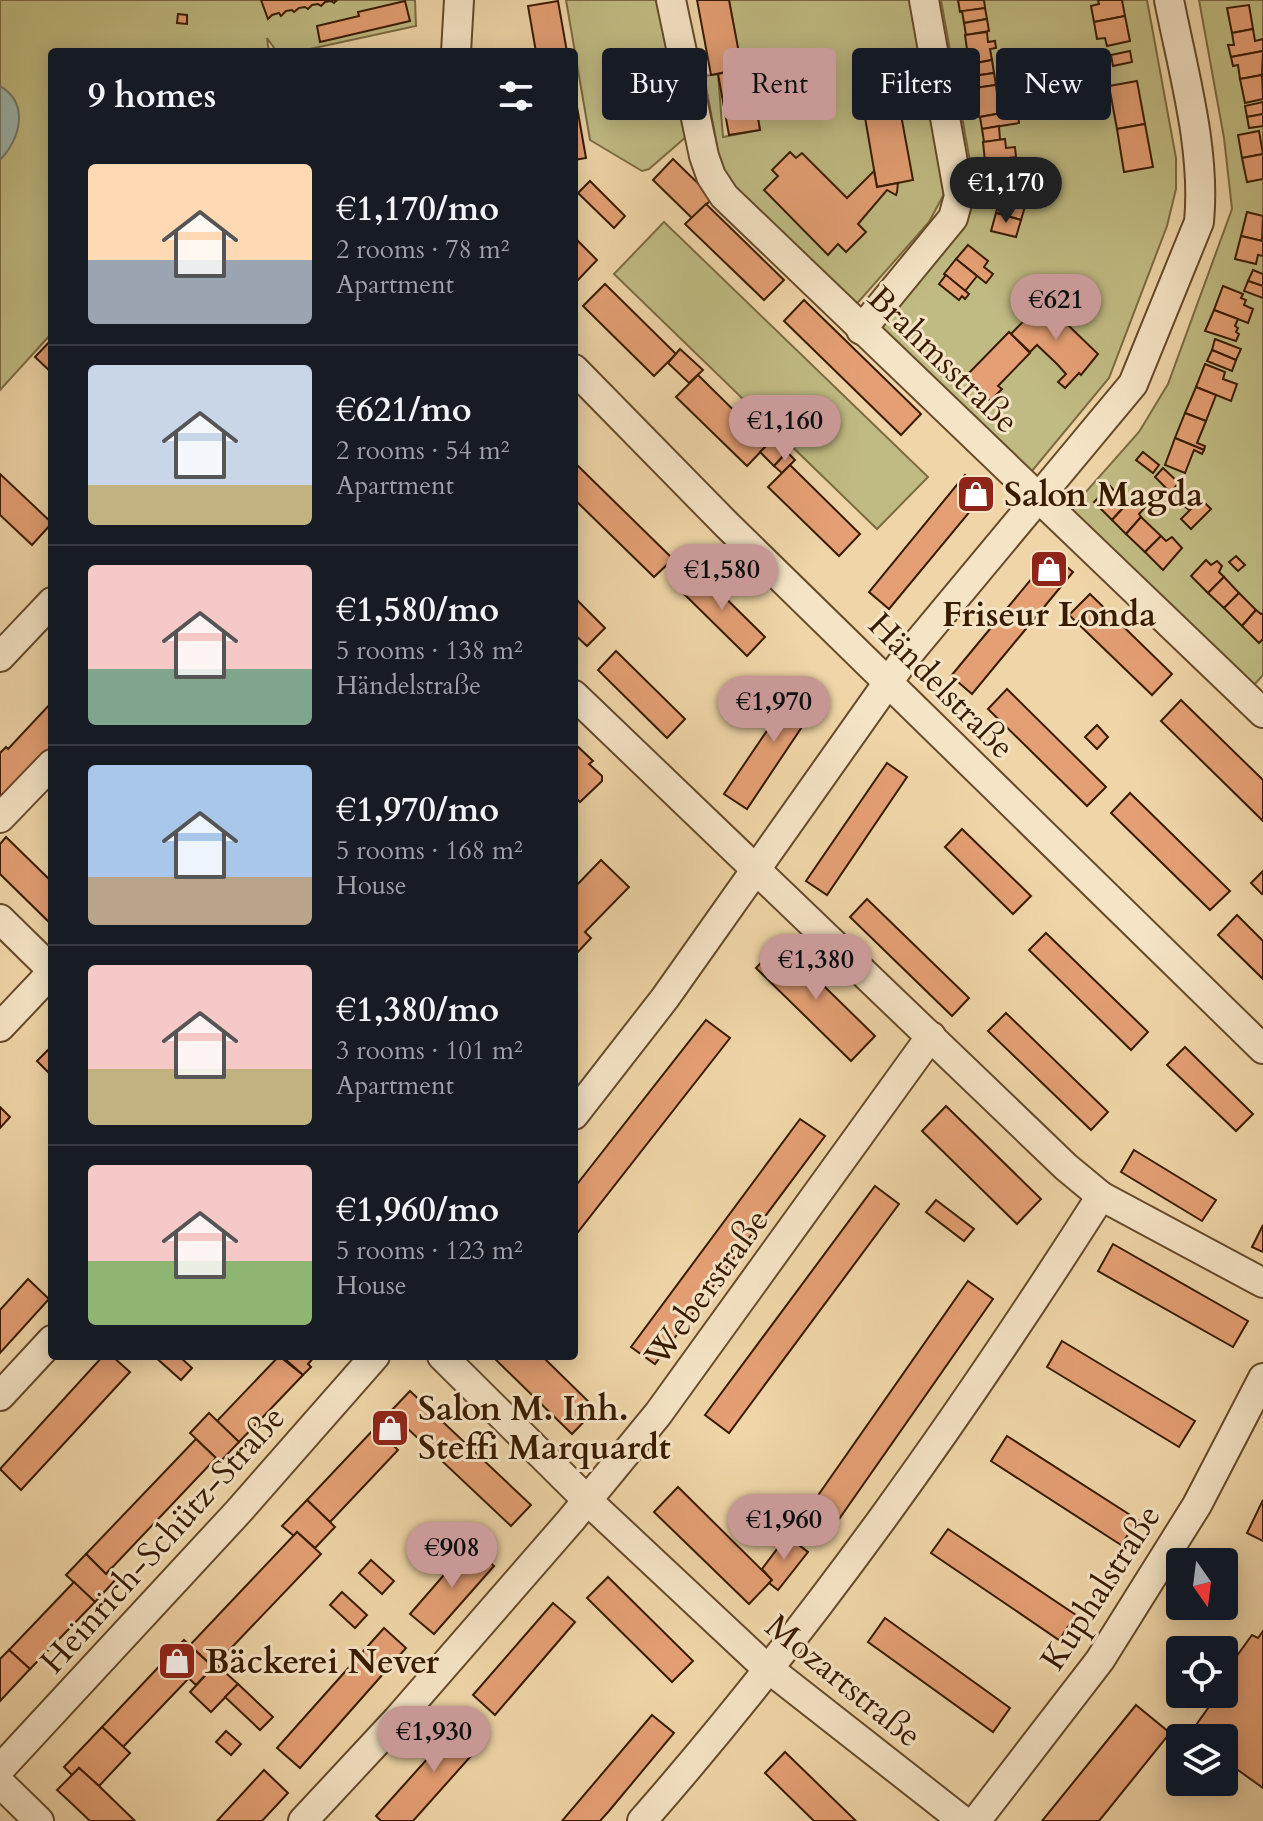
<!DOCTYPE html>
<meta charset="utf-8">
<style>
body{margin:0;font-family:Cardo,serif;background:#242831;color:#f1f3f6;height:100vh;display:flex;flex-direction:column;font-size:30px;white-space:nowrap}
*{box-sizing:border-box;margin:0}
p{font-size:26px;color:#9ea1a6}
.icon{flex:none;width:44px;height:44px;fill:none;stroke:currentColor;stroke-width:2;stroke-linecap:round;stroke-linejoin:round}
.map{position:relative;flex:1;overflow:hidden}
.details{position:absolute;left:48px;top:48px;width:530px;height:1312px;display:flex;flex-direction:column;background:#171b24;border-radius:8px;box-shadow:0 4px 20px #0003}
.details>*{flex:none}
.guide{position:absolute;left:602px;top:48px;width:540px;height:72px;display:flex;gap:16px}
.needle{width:52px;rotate:166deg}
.buttons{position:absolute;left:1166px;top:1548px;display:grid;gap:16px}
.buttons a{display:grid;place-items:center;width:72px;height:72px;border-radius:8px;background:#171b24;box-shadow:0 4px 20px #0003;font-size:40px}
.price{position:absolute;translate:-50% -68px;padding:0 18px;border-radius:28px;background:#c59692;color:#111;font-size:26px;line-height:52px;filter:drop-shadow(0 2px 4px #0008)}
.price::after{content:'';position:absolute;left:50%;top:48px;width:24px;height:18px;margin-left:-12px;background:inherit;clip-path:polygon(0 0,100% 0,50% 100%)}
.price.current{background:#222;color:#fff}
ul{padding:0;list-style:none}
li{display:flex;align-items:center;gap:24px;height:200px;padding:0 40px}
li+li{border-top:2px solid #363941}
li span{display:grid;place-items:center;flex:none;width:224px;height:160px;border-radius:8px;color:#555}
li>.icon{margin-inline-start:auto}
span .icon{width:96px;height:96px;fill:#fffc;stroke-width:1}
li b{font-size:34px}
h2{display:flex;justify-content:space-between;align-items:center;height:96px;padding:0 40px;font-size:34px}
.tag{padding:0 28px;border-radius:8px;background:#171b24;box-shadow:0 4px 20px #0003;font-size:28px;line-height:72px}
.tag.current{background:#c59692;color:#111}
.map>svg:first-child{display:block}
.green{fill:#c0bb82;stroke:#7c6b41;stroke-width:2}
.water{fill:#9cb7af;stroke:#747969;stroke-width:2}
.building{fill:#e59f74;stroke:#381b00;stroke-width:2}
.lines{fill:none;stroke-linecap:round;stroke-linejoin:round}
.minor-casing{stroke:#664a2a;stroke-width:32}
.minor{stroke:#f5e4c6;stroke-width:28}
.labels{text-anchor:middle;stroke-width:6;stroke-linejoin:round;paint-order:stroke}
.street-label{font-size:34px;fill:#381b00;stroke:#f5e4c6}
.poi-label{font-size:34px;font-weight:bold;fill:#381b00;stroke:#f5e4c6;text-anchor:start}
</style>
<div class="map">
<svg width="1263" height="1821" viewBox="0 0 1263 1821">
<rect width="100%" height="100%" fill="#efd5a7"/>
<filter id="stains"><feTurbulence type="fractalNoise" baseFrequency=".0025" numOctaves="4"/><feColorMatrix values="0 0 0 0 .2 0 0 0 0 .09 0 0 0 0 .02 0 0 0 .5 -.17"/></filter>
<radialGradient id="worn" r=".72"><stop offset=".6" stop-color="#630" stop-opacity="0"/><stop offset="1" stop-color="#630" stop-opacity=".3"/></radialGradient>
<g class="green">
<path d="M0,0H415L416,26L296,52H277L267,38L269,52H52V333L0,390Z"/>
<path d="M566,0H662L687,136L649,169L642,171L590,140Z"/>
<path d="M729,0H911L944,194L929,222L853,308L739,201L706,148L717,145L704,76L718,74L723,137L760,130L749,66L741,67Z"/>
<path d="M941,0H1147L1176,158V189L1167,226L1109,378L1027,477L878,329L970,204L973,178Z"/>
<path d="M1199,0H1263V675L1254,685L1069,511L1139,432L1168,384L1232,209L1224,138Z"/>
<path d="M664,222L928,477L877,529L614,274Z"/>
</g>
<path class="water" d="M0,86C30,103 20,140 0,160Z"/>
<g class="building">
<path d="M261,0H337L334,3L331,1L325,2L321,6L318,4L312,5L308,9L305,7L299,8L294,12L292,10L286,11L281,16L279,13L272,15L268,19Z"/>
<path d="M729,0L742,69L711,75L697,0Z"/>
<path d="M958,0H984L985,8L960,12Z"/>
<path d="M1098,0H1122L1125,16L1094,22L1091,6L1099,4Z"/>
<path d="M405,1L410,21L320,42L317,26L359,16L358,12Z"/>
<path d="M558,1L567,52H536L528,6Z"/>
<path d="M1249,5L1253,29L1232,33L1227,8Z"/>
<path d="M985,8L987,19L964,23L962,11Z"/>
<path d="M178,14L187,15V24L177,23Z"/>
<path d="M1125,16L1130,41L1107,46L1105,38L1097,39L1094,22Z"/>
<path d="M987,19L989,31L966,35L964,23Z"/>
<path d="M1253,29L1255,41L1263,39V51L1231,57L1228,45H1234L1232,33Z"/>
<path d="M987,32L988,42L995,41L996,48L990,49L992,60L969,64L965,35Z"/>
<path d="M1130,51L1132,62L1113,66L1111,55Z"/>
<path d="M1263,51L1262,75L1240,79L1238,65L1233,66L1231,57Z"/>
<path d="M992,60L994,73L973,76L971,64Z"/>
<path d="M749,66L760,130L729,135L718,74Z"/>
<path d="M994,73L996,85L975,88L973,76Z"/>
<path d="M1262,75L1263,99L1245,103L1240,79Z"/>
<path d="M1137,81L1145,124L1117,129L1109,86Z"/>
<path d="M996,85L997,94L1005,92L1007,102L1000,103L1002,113L979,117L974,88Z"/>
<path d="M574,90L586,158L574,160Z"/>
<path d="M897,93L913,180L877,187L862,100Z"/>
<path d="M1263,102V114L1247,117L1245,106Z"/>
<path d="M1002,113V116L1018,113L1019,123L982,129L980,117Z"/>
<path d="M1263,114V126L1249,128L1247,117Z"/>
<path d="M1145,124L1153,167L1124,172L1117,129Z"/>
<path d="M999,126L1000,140L984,142L982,129Z"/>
<path d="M1259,131L1263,154L1242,158L1238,135Z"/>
<path d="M1005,139L1006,148L1015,147L1016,157L1008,158L1009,168L986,171L983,142Z"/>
<path d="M790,152L796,158L802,153L847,198L874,171L877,187L898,183L897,192L896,195L887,190L858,224L866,232L846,252L838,244L828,255L764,190L778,176L772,170Z"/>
<path d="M1263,154V179L1247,182L1242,158Z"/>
<path d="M673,159L713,198L692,218L653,180Z"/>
<path d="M1009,168L1011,182L991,181L990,170Z"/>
<path d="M590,181L625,216L614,228L578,193Z"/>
<path d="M1001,181L1017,183L1015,199L1001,195Z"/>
<path d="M1017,183L1031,184L1029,192L1035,194L1032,204L1026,203L1021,220L996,213L1001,195L1015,199Z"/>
<path d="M706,204L784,280L764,300L685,224Z"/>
<path d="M1247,212L1263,216L1262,241L1241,236Z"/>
<path d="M996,213L1021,220L1016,237L991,231Z"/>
<path d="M1241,236L1263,241V256L1258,255L1256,264L1235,259Z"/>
<path d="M574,237L597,260L576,282L574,281Z"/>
<path d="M968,245L988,261L984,267L993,274L986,283L956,259Z"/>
<path d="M956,259L977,276L965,291L944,274Z"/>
<path d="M1253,270L1263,274V286L1248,281Z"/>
<path d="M946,275L969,294L965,299L962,296L959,300L939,284Z"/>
<path d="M1248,281L1263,286V298L1244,291Z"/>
<path d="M605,284L676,354L654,376L583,306Z"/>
<path d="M1223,286L1243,294L1241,298L1246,300L1244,305L1253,309L1248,323L1214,310Z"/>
<path d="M804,300L921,414L901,435L784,321Z"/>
<path d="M1043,301L1098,354L1081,375L1079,373L1065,388L1058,382L1066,374L1057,364L1037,345L1030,352L1011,334Z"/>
<path d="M1214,310L1238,319L1235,326L1238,328L1236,332L1239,334L1236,341L1205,331Z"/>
<path d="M1009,332L1030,353L998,386L1002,389L990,401L966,376Z"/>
<path d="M52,339V373L35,357Z"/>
<path d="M1215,339L1241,349L1236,360L1212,350Z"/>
<path d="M680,349L703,370L689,383L668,363Z"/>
<path d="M1212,350L1236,360L1232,371L1207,361Z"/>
<path d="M1205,364L1225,372L1223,379L1237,384L1231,401L1196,387Z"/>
<path d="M698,375L768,444L747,466L676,397Z"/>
<path d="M1196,387L1216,395L1206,421L1185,413Z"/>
<path d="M1185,413L1206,421L1197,443L1205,446L1204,450L1175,438Z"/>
<path d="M1175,438L1204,450L1202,454L1194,450L1185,473L1165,465Z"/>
<path d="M773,439L787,452L774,466L760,452Z"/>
<path d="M787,452L795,460L782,473L774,466Z"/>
<path d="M1143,452L1159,465L1153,473L1136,460Z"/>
<path d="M574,462L673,559L654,577L574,499Z"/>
<path d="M790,465L860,534L839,556L768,487Z"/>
<path d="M1163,468L1179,483L1170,492L1155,477Z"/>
<path d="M0,474L52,523L32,545L0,515Z"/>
<path d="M965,475L986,492L889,609L869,592Z"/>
<path d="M1110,486L1116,493L1121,488L1127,495L1123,499L1127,503L1112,520L1094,502Z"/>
<path d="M1138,492L1149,503L1139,514L1141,517L1126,534L1112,520Z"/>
<path d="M1193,492L1200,499L1189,510L1181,503Z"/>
<path d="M1201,499L1211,509L1191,529L1181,519Z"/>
<path d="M1141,517L1161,536L1145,552L1126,534Z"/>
<path d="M1161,536L1166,541L1172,537L1182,548L1163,570L1145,552Z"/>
<path d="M1052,554L1073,572L972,694L951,676Z"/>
<path d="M1236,556L1245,565L1238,571L1229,562Z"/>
<path d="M1206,560L1211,565L1217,561L1222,566L1219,572L1224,577L1208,593L1191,576Z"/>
<path d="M696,569L765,637L747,656L678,588Z"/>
<path d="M1224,577L1239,593L1224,608L1208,593Z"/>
<path d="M1239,593L1256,610L1242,626L1224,608Z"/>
<path d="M1090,594L1172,674L1152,695L1069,615Z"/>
<path d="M574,597L605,628L587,646L574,634Z"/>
<path d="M1256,610L1261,614L1263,613V639L1259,643L1242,626Z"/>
<path d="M616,651L685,719L667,738L598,670Z"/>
<path d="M802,679L824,694L747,809L724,794Z"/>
<path d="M1007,689L1106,787L1087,806L988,709Z"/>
<path d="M1181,700L1263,780V821L1161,721Z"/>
<path d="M52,702V747L0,802V753L6,747L8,749Z"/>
<path d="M1097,725L1108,737L1097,749L1085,737Z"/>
<path d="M574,743L593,761L589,764L602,776V781L580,802L574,796Z"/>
<path d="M887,763L907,777L827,895L806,881Z"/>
<path d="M1130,793L1230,891L1210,910L1111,813Z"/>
<path d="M962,829L1031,896L1013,914L945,847Z"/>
<path d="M6,837L52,882V925L0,874V844Z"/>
<path d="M601,860L629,887L585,932L591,938L575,955L574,888Z"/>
<path d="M1263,871V893L1262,894L1251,883Z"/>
<path d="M867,899L969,998L952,1016L850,917Z"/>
<path d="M1237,915L1263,941V979L1218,935Z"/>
<path d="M1046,933L1148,1032L1131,1050L1029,950Z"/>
<path d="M780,943L875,1036L851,1061L756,968Z"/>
<path d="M1006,1013L1108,1112L1091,1130L988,1031Z"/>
<path d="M706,1020L730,1038L574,1237V1188Z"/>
<path d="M52,1046V1076L37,1061Z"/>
<path d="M1185,1047L1253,1114L1236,1131L1167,1065Z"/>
<path d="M946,1106L1041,1199L1017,1224L922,1131Z"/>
<path d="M0,1107L10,1117L0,1128Z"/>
<path d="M800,1119L825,1136L655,1364L631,1347Z"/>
<path d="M1134,1150L1216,1200L1202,1221L1121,1172Z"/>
<path d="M875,1186L899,1204L729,1433L705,1415Z"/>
<path d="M936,1200L974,1229L964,1241L926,1212Z"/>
<path d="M1263,1225V1252L1252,1247Z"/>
<path d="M1113,1244L1248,1321L1233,1347L1098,1271Z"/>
<path d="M28,1279L49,1299L0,1353V1310Z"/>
<path d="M968,1281L993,1299L830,1532L805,1514Z"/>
<path d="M1062,1341L1195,1421L1179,1447L1047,1367Z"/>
<path d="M103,1356H112L130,1372L21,1490L0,1469Z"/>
<path d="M154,1356H179L192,1368L181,1380Z"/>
<path d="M279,1356L303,1375L239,1442L217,1421Z"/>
<path d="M288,1356H315L308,1364L311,1367L303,1375L285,1359Z"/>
<path d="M492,1356H542L596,1409L572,1434Z"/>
<path d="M410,1391L531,1505L511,1526L390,1412Z"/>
<path d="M390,1412L406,1427L391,1443L375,1428Z"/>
<path d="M209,1413L239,1442L216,1466L213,1462L216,1458L190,1433Z"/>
<path d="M375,1428L398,1450L330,1522L307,1500Z"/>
<path d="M1007,1436L1138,1520L1121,1545L991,1461Z"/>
<path d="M196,1439L216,1458L106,1574L86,1554Z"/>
<path d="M678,1487L772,1580L749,1604L654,1512Z"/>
<path d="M307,1500L335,1527L315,1548L297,1532L294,1536L282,1526Z"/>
<path d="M1263,1500V1541L1247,1533Z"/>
<path d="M948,1529L1076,1615L1059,1640L931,1553Z"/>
<path d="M297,1532L321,1554L213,1667L190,1645Z"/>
<path d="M787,1536L808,1552L778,1590L769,1583L772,1580L762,1569Z"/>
<path d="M470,1545L494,1566L434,1634L410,1614Z"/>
<path d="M86,1554L106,1574L111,1568L119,1576L95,1602L66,1575Z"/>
<path d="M371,1560L394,1581L382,1594L359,1573Z"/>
<path d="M608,1577L693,1661L672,1682L587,1598Z"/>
<path d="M74,1582L95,1602L30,1669L9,1650Z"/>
<path d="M342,1592L367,1615L355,1628L330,1605Z"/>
<path d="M553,1603L575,1622L495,1715L473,1695Z"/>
<path d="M885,1618L1010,1708L993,1732L868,1642Z"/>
<path d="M384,1628L406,1648L300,1768L277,1748Z"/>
<path d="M1263,1631V1788L1224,1760V1738H1194L1189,1735L1218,1694H1224V1686L1232,1675L1226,1671L1252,1635L1258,1638Z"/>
<path d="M184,1640L213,1667L196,1685L167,1658Z"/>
<path d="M9,1650L30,1669L0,1701V1659Z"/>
<path d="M167,1658L189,1678L123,1747L102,1727Z"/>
<path d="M216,1664L238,1684L211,1712L190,1692Z"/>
<path d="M238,1684L273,1717L260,1730L225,1697Z"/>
<path d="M1136,1705L1170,1733L1099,1821H1042Z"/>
<path d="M652,1715L674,1733L609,1811L600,1821H562Z"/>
<path d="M464,1718L487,1738L413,1821H381L376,1816Z"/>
<path d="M102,1727L130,1753L99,1786L79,1768L72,1775L64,1767Z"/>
<path d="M226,1731L241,1744L231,1755L216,1742Z"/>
<path d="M785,1752L856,1821H814L765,1773Z"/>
<path d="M79,1768L99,1786L135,1821H90L69,1801L57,1790Z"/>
<path d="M264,1770L288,1793L262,1821H217Z"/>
</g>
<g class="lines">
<defs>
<g id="minor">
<path d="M671,0L704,156L711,176L724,196L1263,713"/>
<path d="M456,52L459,0"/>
<path d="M861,330L953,218L959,196L924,0"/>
<path d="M574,369L727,525L1263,1049"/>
<path d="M0,657L52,602"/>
<path d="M574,695L1066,1167L1101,1196L1263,1283"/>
<path d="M0,818L52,764"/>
<path d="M0,919L52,970"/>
<path d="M0,1027L52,972"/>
<path d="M574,1115L665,998L906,657L1133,384L1199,222C1206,150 1183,71 1169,0"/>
<path d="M442,1356L587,1500L759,1661L963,1821"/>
<path d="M0,1396L52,1340"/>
<path d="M0,1769L238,1512L375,1356"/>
<path d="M0,1783L39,1821"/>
<path d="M303,1821L397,1720L571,1520L658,1414L931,1036"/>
<path d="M642,1821C813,1626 962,1414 1101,1196"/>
<path d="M976,1821L1100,1660L1197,1505L1263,1378"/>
</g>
</defs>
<use href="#minor" class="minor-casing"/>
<use href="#minor" class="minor"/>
</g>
<defs>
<symbol id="shop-square" viewBox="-11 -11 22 22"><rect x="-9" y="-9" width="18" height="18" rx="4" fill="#8f2418" stroke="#f5e4c6"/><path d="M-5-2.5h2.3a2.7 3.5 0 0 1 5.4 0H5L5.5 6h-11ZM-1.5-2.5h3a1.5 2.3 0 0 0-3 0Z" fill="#fff"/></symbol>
</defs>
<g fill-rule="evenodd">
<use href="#shop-square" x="954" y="472" width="44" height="44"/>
<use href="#shop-square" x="1027" y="547" width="44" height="44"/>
<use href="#shop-square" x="368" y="1406" width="44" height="44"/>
<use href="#shop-square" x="155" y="1639" width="44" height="44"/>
</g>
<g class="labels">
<g class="street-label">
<text transform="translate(944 359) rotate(44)" y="12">Brahmsstraße</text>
<text transform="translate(942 685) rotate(45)" y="12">Händelstraße</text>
<text transform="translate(706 1287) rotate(-54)" y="12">Weberstraße</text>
<text transform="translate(162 1539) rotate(-48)" y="12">Heinrich-Schütz-Straße</text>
<text transform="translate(1100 1587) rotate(-57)" y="12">Kuphalstraße</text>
<text transform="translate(844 1680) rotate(39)" y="12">Mozartstraße</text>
</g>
<g class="poi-label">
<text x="1004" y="506">Salon Magda</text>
<text x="1049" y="626" text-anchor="middle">Friseur Londa</text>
<text x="418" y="1420">Salon M. Inh.<tspan x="418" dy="39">Steffi Marquardt</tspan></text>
<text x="205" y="1673">Bäckerei Never</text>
</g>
</g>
<rect width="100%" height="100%" filter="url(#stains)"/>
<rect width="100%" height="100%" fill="url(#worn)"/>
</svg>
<div class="buttons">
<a><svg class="needle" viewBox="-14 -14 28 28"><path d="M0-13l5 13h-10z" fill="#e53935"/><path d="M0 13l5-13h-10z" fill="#9ea1a6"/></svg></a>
<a><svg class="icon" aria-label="locate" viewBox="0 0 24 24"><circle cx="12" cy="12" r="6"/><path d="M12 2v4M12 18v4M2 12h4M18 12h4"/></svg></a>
<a><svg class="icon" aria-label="layers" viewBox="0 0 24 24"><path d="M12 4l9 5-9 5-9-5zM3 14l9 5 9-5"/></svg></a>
</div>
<b class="price current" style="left:1006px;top:225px">€1,170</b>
<b class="price" style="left:1056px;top:342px">€621</b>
<b class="price" style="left:785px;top:463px">€1,160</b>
<b class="price" style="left:722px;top:612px">€1,580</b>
<b class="price" style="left:774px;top:744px">€1,970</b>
<b class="price" style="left:816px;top:1002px">€1,380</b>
<b class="price" style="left:784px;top:1562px">€1,960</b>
<b class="price" style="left:452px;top:1590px">€908</b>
<b class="price" style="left:434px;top:1774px">€1,930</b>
<div class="guide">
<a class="tag">Buy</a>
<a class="tag current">Rent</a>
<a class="tag">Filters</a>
<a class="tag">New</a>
</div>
<section class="details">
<h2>9 homes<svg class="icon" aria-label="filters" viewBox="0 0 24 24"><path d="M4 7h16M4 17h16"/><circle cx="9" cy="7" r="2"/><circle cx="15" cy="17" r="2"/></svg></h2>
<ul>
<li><span style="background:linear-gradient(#ffd9b3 60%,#9aa5b1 0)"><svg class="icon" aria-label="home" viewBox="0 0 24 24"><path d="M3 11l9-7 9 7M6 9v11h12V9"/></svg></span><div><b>€1,170/mo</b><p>2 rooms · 78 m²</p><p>Apartment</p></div></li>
<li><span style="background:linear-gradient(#c9d6e8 75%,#c2b280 0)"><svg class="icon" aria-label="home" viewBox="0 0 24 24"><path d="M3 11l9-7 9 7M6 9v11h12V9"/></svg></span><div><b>€621/mo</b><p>2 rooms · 54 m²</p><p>Apartment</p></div></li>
<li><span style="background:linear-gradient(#f6c9c9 65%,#7fa58c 0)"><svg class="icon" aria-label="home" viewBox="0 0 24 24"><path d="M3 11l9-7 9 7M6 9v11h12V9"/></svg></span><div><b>€1,580/mo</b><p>5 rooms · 138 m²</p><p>Händelstraße</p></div></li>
<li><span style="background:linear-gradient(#a9c7e8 70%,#b9a48a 0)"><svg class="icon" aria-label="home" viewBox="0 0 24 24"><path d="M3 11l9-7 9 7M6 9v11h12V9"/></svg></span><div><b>€1,970/mo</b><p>5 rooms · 168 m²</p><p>House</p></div></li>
<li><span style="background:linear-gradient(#f6c9c9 65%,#c2b280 0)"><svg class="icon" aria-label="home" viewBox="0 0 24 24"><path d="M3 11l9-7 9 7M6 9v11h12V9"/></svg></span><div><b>€1,380/mo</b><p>3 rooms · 101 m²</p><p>Apartment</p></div></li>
<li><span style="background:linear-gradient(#f6c9c9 60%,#8fb573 0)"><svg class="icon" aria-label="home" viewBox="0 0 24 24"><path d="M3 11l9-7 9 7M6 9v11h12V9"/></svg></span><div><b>€1,960/mo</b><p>5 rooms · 123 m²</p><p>House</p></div></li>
</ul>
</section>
</div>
